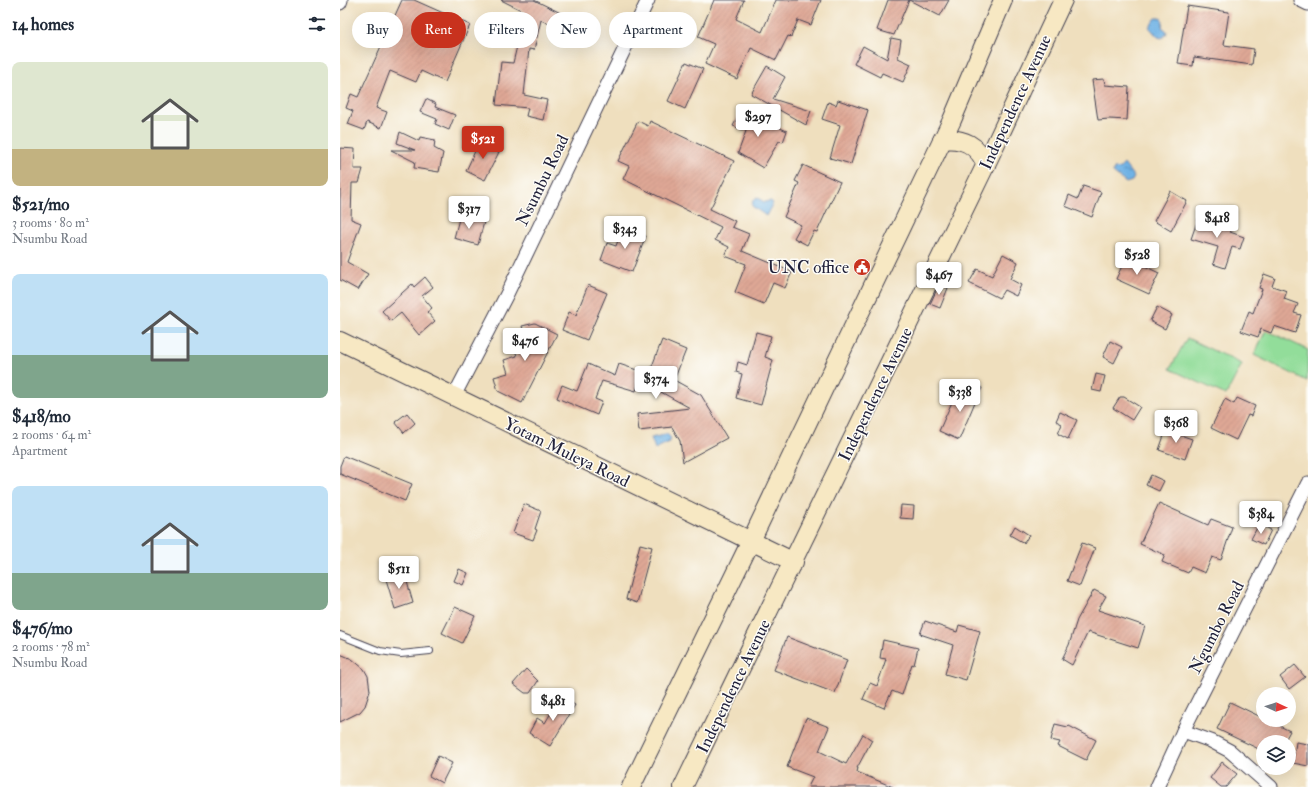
<!DOCTYPE html>
<meta charset="utf-8">
<style>
body{margin:0;font-family:"IM FELL Double Pica",serif;background:#f2f2f3;color:#1f2937;height:100vh;display:flex;flex-direction:column;font-size:15px;white-space:nowrap}
*{box-sizing:border-box;margin:0}
p{font-size:13px;color:#747a83}
.icon{flex:none;width:22px;height:22px;fill:none;stroke:currentColor;stroke-width:2;stroke-linecap:round;stroke-linejoin:round}
.map{position:relative;flex:1;overflow:hidden}
.side{display:flex;flex-direction:column;background:#fff;width:340px}
.side>*{flex:none}
.banner{position:absolute;left:12px;top:12px;width:380px;height:36px;display:flex;gap:8px}
.needle{width:26px;rotate:93deg}
.buttons{position:absolute;left:916px;top:687px;display:grid;gap:8px}
.buttons a{display:grid;place-items:center;width:40px;height:40px;border-radius:50%;background:#fff;box-shadow:0 4px 16px #0002;font-size:20px}
.price{position:absolute;translate:-50% -34px;padding:0 9px;border-radius:4px;background:#fff;color:#222;font-size:13px;line-height:26px;filter:drop-shadow(0 1px 2px #0008)}
.price::after{content:'';position:absolute;left:50%;top:24px;width:12px;height:9px;margin-left:-6px;background:inherit;clip-path:polygon(0 0,100% 0,50% 100%)}
.price.current{background:#c8321e;color:#fff}
ul{padding:0;list-style:none}
li{display:grid;align-content:center;gap:8px;height:212px;padding:0 12px}
li span{display:grid;place-items:center;height:124px;border-radius:8px;color:#555}
li>.icon{margin-inline-start:auto}
span .icon{width:72px;height:72px;fill:#fffc;stroke-width:1}
li b{font-size:17px}
h2{display:flex;justify-content:space-between;align-items:center;height:48px;padding:0 12px;font-size:17px}
.pill{padding:0 14px;border-radius:18px;background:#fff;box-shadow:0 4px 16px #0002;font-size:14px;line-height:36px}
.pill.current{background:#c8321e;color:#fff}
main{display:flex;flex:1;min-height:0}
.map>svg:first-child{display:block}
.grass{fill:#92dd9a;stroke:#5a806a}
.water{fill:url(#water-ripples);stroke:#496a90}
.building{fill:url(#building-hatch)}
.lines{fill:none;stroke-linecap:round;stroke-linejoin:round}
.lane-casing{stroke:#413e4f;stroke-width:8}
.street-casing{stroke:#413e4f;stroke-width:15}
.secondary-casing{stroke:#413e4f;stroke-width:20}
.lane{stroke:#fff;stroke-width:6}
.street{stroke:#fff;stroke-width:13}
.secondary{stroke:#f7e8c3;stroke-width:18}
.labels{text-anchor:middle;stroke-width:3;stroke-linejoin:round;paint-order:stroke}
.street-label{font-size:17px;fill:#22223b;stroke:#fdfcf7}
.poi-label{font-size:17px;fill:#22223b;stroke:#fdfcf7;text-anchor:end}
</style>
<main>
<section class="side">
<h2>14 homes<svg class="icon" aria-label="filters" viewBox="0 0 24 24"><path d="M4 7h16M4 17h16"/><circle cx="9" cy="7" r="2"/><circle cx="15" cy="17" r="2"/></svg></h2>
<ul>
<li><span style="background:linear-gradient(#dfe7d0 70%,#c2b280 0)"><svg class="icon" aria-label="home" viewBox="0 0 24 24"><path d="M3 11l9-7 9 7M6 9v11h12V9"/></svg></span><div><b>$521/mo</b><p>3 rooms · 80 m²</p><p>Nsumbu Road</p></div></li>
<li><span style="background:linear-gradient(#bfe0f5 65%,#7fa58c 0)"><svg class="icon" aria-label="home" viewBox="0 0 24 24"><path d="M3 11l9-7 9 7M6 9v11h12V9"/></svg></span><div><b>$418/mo</b><p>2 rooms · 64 m²</p><p>Apartment</p></div></li>
<li><span style="background:linear-gradient(#bfe0f5 70%,#7fa58c 0)"><svg class="icon" aria-label="home" viewBox="0 0 24 24"><path d="M3 11l9-7 9 7M6 9v11h12V9"/></svg></span><div><b>$476/mo</b><p>2 rooms · 78 m²</p><p>Nsumbu Road</p></div></li>
</ul>
</section>
<div class="map">
<svg width="968" height="787" viewBox="0 0 968 787">
<defs>
<pattern id="water-ripples" width="26" height="14" patternUnits="userSpaceOnUse"><rect width="26" height="14" fill="#70b2e5"/><path d="M2 4q2-2 4 0t4 0M15 11q2-2 4 0t4 0" fill="none" stroke="#5c90bb"/></pattern>
<pattern id="building-hatch" width="6" height="6" patternUnits="userSpaceOnUse"><rect width="6" height="6" fill="#dfa795"/><path d="M-1 1l2-2M0 6l6-6M5 7l2-2" fill="none" stroke="#bf8f81"/></pattern>
</defs>
<rect width="100%" height="100%" fill="#fdfcf7"/>
<filter id="ink" filterUnits="userSpaceOnUse"><feTurbulence type="fractalNoise" baseFrequency=".025" numOctaves="2"/><feDisplacementMap in="SourceGraphic" scale="8" xChannelSelector="R" yChannelSelector="G"/><feConvolveMatrix kernelMatrix="1 2 1 2 8 2 1 2 1" color-interpolation-filters="sRGB"/></filter>
<filter id="wash" filterUnits="userSpaceOnUse"><feTurbulence type="fractalNoise" baseFrequency=".012" numOctaves="4" result="noise"/><feDisplacementMap in="SourceGraphic" scale="16" xChannelSelector="R" yChannelSelector="G"/><feGaussianBlur stdDeviation="0.9" result="paint"/><feColorMatrix in="noise" values="0 0 0 0 0 0 0 0 0 0 0 0 0 0 0 0 0 1.4 0 .05"/><feComposite in="paint" operator="in"/></filter>
<g filter="url(#wash)">
<rect width="100%" height="100%" fill="#efdfbe"/>
<g class="grass">
<path d="M926,330L968,350L967,381L914,355Z"/>
<path d="M847,338L902,364L886,395L830,369Z"/>
</g>
<g class="water">
<path d="M816,18H821L823,22L822,27L827,31L826,35L822,38L818,37L809,27Z"/>
<path d="M784,164L794,177L792,181L786,183L773,173L774,169L780,168Z"/>
<path d="M418,198L424,202L431,201L433,203L426,216L412,206L413,200Z"/>
<path d="M327,434L331,438L329,442L315,449L311,438Z"/>
</g>
<g id="blocks">
<g class="building">
<path d="M62,0H74L130,25L105,82L81,71L76,82L50,71L36,108L47,112L41,128L27,122L24,130L8,124L13,111L6,108L11,94L18,97Z"/>
<path d="M161,0H194L227,16L220,29L201,20L194,50L189,49L184,95L207,100L203,120L186,116L188,108L156,105L161,62L173,63L185,12Z"/>
<path d="M374,0H404L396,19L422,32L436,0H481L471,25L458,20L451,37L448,36L436,60L411,48L397,79L365,64L374,44L358,37Z"/>
<path d="M548,0H569L554,35L537,30Z"/>
<path d="M569,0H609L600,16Z"/>
<path d="M847,6L889,12L884,45L914,49L912,65L854,57L853,66L838,64Z"/>
<path d="M551,38L561,40L558,58L571,64L563,82L542,73L540,77L514,64L523,46L547,59Z"/>
<path d="M346,62L363,69L345,109L328,101Z"/>
<path d="M427,66L445,77L433,99L471,111L466,125L411,94Z"/>
<path d="M764,79L765,85L789,87L787,120L769,119L758,120L752,80Z"/>
<path d="M86,99L96,104L95,107L115,115L109,130L95,124L97,119L80,112Z"/>
<path d="M498,100L528,110L511,164L490,158L500,125L482,119L488,102L496,105Z"/>
<path d="M401,111L447,131L443,142L439,141L423,168L398,153L406,131L393,126Z"/>
<path d="M298,121L308,126L310,121L394,161L370,209L395,221L392,227L409,234L402,251L452,272L445,288L433,283L424,304L395,292L406,264L385,256L389,247L375,240L381,227L283,179L289,166L278,161Z"/>
<path d="M60,132L79,141L80,137L95,140L94,148L103,153L99,172L74,168L75,162L51,150H75L57,143Z"/>
<path d="M140,140L160,150L145,180L126,171Z"/>
<path d="M0,148L15,149L14,169H23L19,183H12L11,219L21,223L7,262L28,274L18,290L0,280Z"/>
<path d="M463,165L500,182L477,232L474,231L467,245L454,238L461,225L444,217L459,183L455,181Z"/>
<path d="M743,186L761,192L752,217L725,206L729,195L738,199Z"/>
<path d="M830,191L847,201L831,231L814,221Z"/>
<path d="M120,215L144,222L138,245L114,238Z"/>
<path d="M859,216L892,226L890,232L904,237L900,249L892,247L885,268L873,264L878,247L851,239Z"/>
<path d="M283,227L306,236L292,272L261,260L267,243L276,246Z"/>
<path d="M663,254L678,262L670,279L681,285L676,296L664,290L659,298L629,283L637,269L652,276Z"/>
<path d="M786,257L819,273L809,294L776,279Z"/>
<path d="M924,274L935,278L932,286L947,291L944,299L958,304L954,313L961,315L955,333L934,326L931,333L921,329L918,337L901,331L909,311L913,313L922,289L919,288Z"/>
<path d="M85,277L93,287L82,296L92,308L87,312L95,321L79,335L61,313L51,321L42,311L72,284L74,287Z"/>
<path d="M248,285L267,293L247,340L222,330L229,312L236,315Z"/>
<path d="M599,285L608,288L600,308L590,304Z"/>
<path d="M817,307L832,315L825,329L810,321Z"/>
<path d="M195,323L217,334L182,403L158,391L154,377L168,373L164,360L177,356L173,343L186,340L182,326Z"/>
<path d="M416,332L431,336L425,357L433,360L421,405L396,398L402,374L396,372L398,362L407,365Z"/>
<path d="M322,340L346,350L334,380L361,395L387,438L343,462L340,441L332,427L299,431L297,414L350,408L299,380L296,391L262,381L255,399L262,402L257,415L217,398L222,385L237,391L248,364L275,376L279,364L309,374Z"/>
<path d="M770,341L782,347L774,363L763,357Z"/>
<path d="M756,374L765,376L761,392L752,390Z"/>
<path d="M633,383L642,388L635,402L619,440L599,431L616,393L625,397Z"/>
<path d="M780,397H784L800,407L792,420L773,408Z"/>
<path d="M897,398L915,406L911,416L908,415L896,440L871,428L885,399L894,404Z"/>
<path d="M720,412L737,420L728,439L718,434L722,424L716,421Z"/>
<path d="M67,413L75,423L64,433L55,422Z"/>
<path d="M826,430L852,439L845,459L819,450Z"/>
<path d="M4,456L72,484L65,501L0,474V466Z"/>
<path d="M811,475L824,481L819,491L806,485Z"/>
<path d="M819,503L868,525L871,519L892,527L881,560L872,557L865,573L851,567L848,573L822,562L825,555L800,544Z"/>
<path d="M184,504L201,511L195,529L197,530L193,540L173,533Z"/>
<path d="M561,505L574,506L573,519L560,518Z"/>
<path d="M919,524L931,530L924,545L911,539Z"/>
<path d="M675,526L689,535L684,543L670,535Z"/>
<path d="M742,543L755,548L740,586L727,581Z"/>
<path d="M300,544L312,547L297,603L286,599Z"/>
<path d="M119,569L128,573L123,585L114,581Z"/>
<path d="M64,571L73,603L55,609L45,576Z"/>
<path d="M754,590L766,596L758,610L805,626L798,648L748,632L732,665L722,659L729,645L737,620Z"/>
<path d="M115,607L135,616L122,643L102,633Z"/>
<path d="M585,621L617,632L619,625L640,631L626,680L605,674L613,645L580,634Z"/>
<path d="M447,637L507,660L495,693L434,670Z"/>
<path d="M543,640L578,648L574,665L572,664L562,695L552,691L544,708L523,699L530,683L537,686L546,659L540,658Z"/>
<path d="M0,654L12,659L24,669L28,676L30,691L25,706L20,712L0,722Z"/>
<path d="M955,665L965,677L949,689L940,677Z"/>
<path d="M186,669L198,681L190,693H185L173,684Z"/>
<path d="M221,696L235,705L210,746L189,733L197,718L205,723Z"/>
<path d="M890,702L923,718V720H927L950,731L944,742H923V751L877,729Z"/>
<path d="M466,718L489,727L479,751L506,764L523,734L532,740L517,768H518L517,772L553,787H468L473,777L447,767Z"/>
<path d="M715,724L728,727L729,726L756,740L746,760L718,746L720,742L711,740Z"/>
<path d="M956,742L968,744V766L953,763Z"/>
<path d="M98,756L112,763L102,783L89,776Z"/>
<path d="M882,762L897,774L886,787H881L870,778Z"/>
</g>
</g>
</g>
<g filter="url(#ink)">
<use href="#blocks" fill-opacity="0" stroke="#413e4f" stroke-width="1"/>
<g class="lines">
<defs>
<path id="lane" d="M0,635L40,651L61,654L90,651"/>
<g id="street">
<path d="M960,0L968,4"/>
<path d="M0,3L1,0"/>
<path d="M114,396L167,294L308,0"/>
<path d="M843,731L871,741L890,751L931,787"/>
<path d="M817,787L843,731L968,483"/>
</g>
<g id="secondary">
<path d="M602,140C623,137 638,145 646,165"/>
<path d="M0,341L454,562"/>
<path d="M291,787L411,541L612,120L663,0"/>
<path d="M343,787L649,158L723,0"/>
</g>
</defs>
<use href="#lane" class="lane-casing"/>
<use href="#street" class="street-casing"/>
<use href="#secondary" class="secondary-casing"/>
<use href="#lane" class="lane"/>
<use href="#street" class="street"/>
<use href="#secondary" class="secondary"/>
</g>
</g>
<defs>
<symbol id="civic-disc" viewBox="-11 -11 22 22"><circle r="9.5" fill="#c8321e" stroke="#fdfcf7"/><path d="M-.6-6.5H3V-4.5H.6V-3L4-1V1h2V6H-6V1h2V-1L-.6-3ZM-1.2 2.5V6h2.4V2.5Z" fill="#fff"/></symbol>
</defs>
<g fill-rule="evenodd">
<use href="#civic-disc" x="512" y="257" width="20" height="20"/>
</g>
<g class="labels">
<g class="street-label">
<text transform="translate(675 102) rotate(-65)" y="6">Independence Avenue</text>
<text transform="translate(202 180) rotate(-64)" y="6">Nsumbu Road</text>
<text transform="translate(535 394) rotate(-64)" y="6">Independence Avenue</text>
<text transform="translate(227 452) rotate(26)" y="6">Yotam Muleya Road</text>
<text transform="translate(876 627) rotate(-63)" y="6">Ngumbo Road</text>
<text transform="translate(393 686) rotate(-64)" y="6">Independence Avenue</text>
</g>
<g class="poi-label">
<text x="509" y="273">UNC office</text>
</g>
</g>
</svg>
<div class="buttons">
<a><svg class="needle" viewBox="-14 -14 28 28"><path d="M0-13l5 13h-10z" fill="#e53935"/><path d="M0 13l5-13h-10z" fill="#747a83"/></svg></a>
<a><svg class="icon" aria-label="layers" viewBox="0 0 24 24"><path d="M12 4l9 5-9 5-9-5zM3 14l9 5 9-5"/></svg></a>
</div>
<b class="price" style="left:418px;top:138px">$297</b>
<b class="price current" style="left:143px;top:160px">$521</b>
<b class="price" style="left:129px;top:230px">$317</b>
<b class="price" style="left:877px;top:239px">$418</b>
<b class="price" style="left:285px;top:250px">$343</b>
<b class="price" style="left:797px;top:276px">$528</b>
<b class="price" style="left:599px;top:296px">$467</b>
<b class="price" style="left:185px;top:362px">$476</b>
<b class="price" style="left:316px;top:400px">$374</b>
<b class="price" style="left:620px;top:413px">$338</b>
<b class="price" style="left:836px;top:444px">$368</b>
<b class="price" style="left:921px;top:535px">$384</b>
<b class="price" style="left:59px;top:590px">$511</b>
<b class="price" style="left:213px;top:722px">$481</b>
<div class="banner">
<a class="pill">Buy</a>
<a class="pill current">Rent</a>
<a class="pill">Filters</a>
<a class="pill">New</a>
<a class="pill">Apartment</a>
</div>
</div>
</main>
